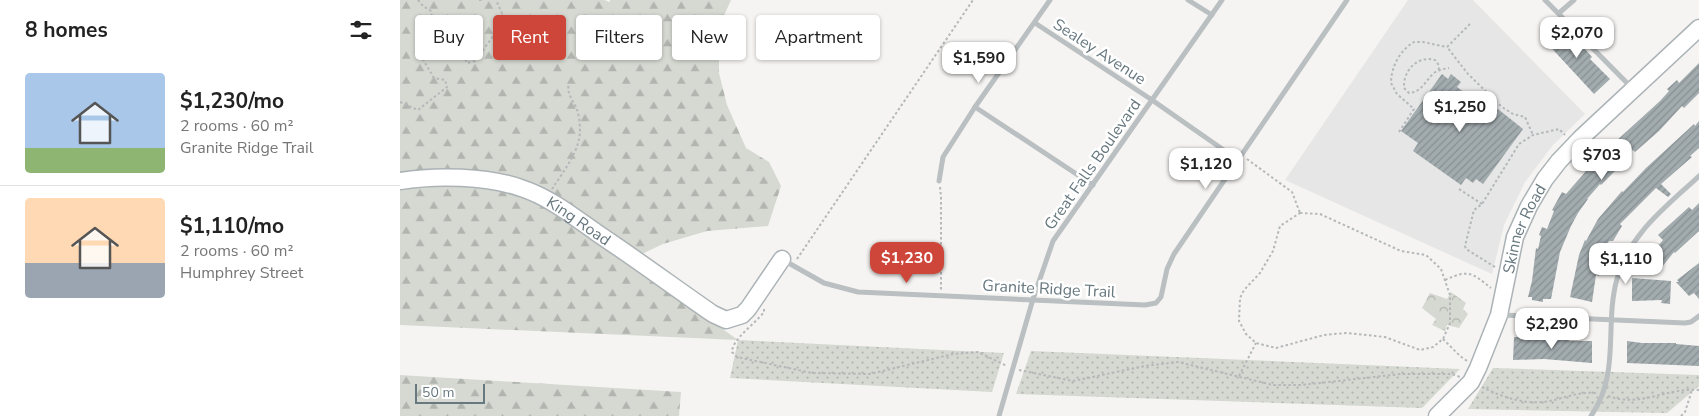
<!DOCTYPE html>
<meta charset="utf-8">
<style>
body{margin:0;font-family:"Nunito Sans",sans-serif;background:#f2f2f2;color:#222;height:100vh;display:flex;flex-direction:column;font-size:19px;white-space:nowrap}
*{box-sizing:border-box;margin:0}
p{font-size:16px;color:#767676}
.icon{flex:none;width:28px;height:28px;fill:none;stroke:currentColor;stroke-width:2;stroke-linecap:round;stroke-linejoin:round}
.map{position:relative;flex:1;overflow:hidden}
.panel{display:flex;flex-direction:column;background:#fff;width:400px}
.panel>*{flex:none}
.guide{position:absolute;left:15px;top:15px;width:475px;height:45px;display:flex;gap:10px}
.scale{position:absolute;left:15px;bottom:12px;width:70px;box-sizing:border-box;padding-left:5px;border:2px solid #67787f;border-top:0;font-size:14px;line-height:18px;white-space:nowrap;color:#67787f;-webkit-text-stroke:4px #fff;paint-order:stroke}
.price{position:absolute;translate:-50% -42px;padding:0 11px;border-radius:10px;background:#fff;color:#222;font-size:16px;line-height:32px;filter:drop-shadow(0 1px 2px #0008)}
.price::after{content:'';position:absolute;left:50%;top:30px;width:15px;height:11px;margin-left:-8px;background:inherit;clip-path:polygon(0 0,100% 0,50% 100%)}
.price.on{background:#ce4539;color:#fff}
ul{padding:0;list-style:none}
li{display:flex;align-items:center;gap:15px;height:125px;padding:0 25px}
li+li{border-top:1px solid #e0e0e0}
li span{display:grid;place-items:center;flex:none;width:140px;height:100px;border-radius:5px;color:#555}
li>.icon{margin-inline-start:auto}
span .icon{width:60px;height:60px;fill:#fffc;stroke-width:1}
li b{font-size:21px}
h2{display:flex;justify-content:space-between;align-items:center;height:60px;padding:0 25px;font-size:21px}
.tag{padding:0 18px;border-radius:5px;background:#fff;box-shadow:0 1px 4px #0004;font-size:18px;line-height:45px}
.tag.on{background:#ce4539;color:#fff}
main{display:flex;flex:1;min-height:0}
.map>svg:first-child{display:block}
.built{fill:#e5e6e5}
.grass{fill:url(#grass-dots)}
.forest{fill:url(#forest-firs)}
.park{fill:url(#park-crowns)}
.building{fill:url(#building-hatch)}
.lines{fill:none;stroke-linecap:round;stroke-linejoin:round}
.secondary-casing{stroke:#acb3b6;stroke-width:19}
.path{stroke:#b4b8ba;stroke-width:2;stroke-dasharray:2.5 2.5;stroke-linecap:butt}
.street{stroke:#babfc1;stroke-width:5}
.secondary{stroke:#fff;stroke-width:16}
.labels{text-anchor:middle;stroke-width:5;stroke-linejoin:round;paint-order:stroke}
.street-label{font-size:16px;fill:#67787f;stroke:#fff}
</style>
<main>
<section class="panel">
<h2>8 homes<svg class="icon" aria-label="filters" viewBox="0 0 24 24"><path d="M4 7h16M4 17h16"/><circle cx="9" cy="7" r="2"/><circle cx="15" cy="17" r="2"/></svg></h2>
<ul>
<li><span style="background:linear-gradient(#a9c7e8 75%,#8fb573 0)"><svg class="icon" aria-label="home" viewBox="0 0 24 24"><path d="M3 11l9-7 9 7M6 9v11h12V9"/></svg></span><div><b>$1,230/mo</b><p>2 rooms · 60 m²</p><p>Granite Ridge Trail</p></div></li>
<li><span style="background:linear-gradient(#ffd9b3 65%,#9aa5b1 0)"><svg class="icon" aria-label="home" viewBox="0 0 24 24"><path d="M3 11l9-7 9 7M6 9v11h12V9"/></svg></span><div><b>$1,110/mo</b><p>2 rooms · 60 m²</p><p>Humphrey Street</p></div></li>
</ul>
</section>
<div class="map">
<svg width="1299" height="416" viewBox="0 0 1299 416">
<defs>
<pattern id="grass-dots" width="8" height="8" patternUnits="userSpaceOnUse" patternTransform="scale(1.25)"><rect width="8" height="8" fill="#d5d9d1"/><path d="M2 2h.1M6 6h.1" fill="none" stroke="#b1b5af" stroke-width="1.8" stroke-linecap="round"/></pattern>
<pattern id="forest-firs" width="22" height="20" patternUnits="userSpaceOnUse" patternTransform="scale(1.25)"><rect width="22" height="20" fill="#d5d9d1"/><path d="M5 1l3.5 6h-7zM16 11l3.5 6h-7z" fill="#b1b5af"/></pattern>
<pattern id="park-crowns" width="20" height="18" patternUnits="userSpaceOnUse" patternTransform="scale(1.25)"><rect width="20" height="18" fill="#d5d9d1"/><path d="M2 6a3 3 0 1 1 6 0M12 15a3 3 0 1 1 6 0" fill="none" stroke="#b1b5af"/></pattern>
<pattern id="building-hatch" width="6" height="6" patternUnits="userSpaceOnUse" patternTransform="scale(1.25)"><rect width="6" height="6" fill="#a2abae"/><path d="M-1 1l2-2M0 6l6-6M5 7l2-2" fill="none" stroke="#889093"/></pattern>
</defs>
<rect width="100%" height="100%" fill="#f5f4f2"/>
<path class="built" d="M1008,0H1073L1185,114L1153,145L1125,182L1104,225L1092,274L885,180Z"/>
<g class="grass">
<path d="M338,340L604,353L592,392L330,378Z"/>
<path d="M631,351L1060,369L1022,408L616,394Z"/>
<path d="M1093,368L1299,375V386L1267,413L1068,409Z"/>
</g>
<g class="forest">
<path d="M0,0H204L210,2V0H331L319,27V73L327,105L346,148L369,162L381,186L368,226L307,231L263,244L227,261L338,340L0,325Z"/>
<path d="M0,375L281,392L279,416H0Z"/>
</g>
<path class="park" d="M1051,292L1066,303L1063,309L1068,314L1059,328L1047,325L1045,331L1032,325L1036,319L1022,308L1030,293L1047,299Z"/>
<g class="building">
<path d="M1160,24L1177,44L1179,42L1192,57L1190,59L1210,79L1194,94L1144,40Z"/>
<path d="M1299,63V93L1284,108L1282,106L1259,131L1235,152L1233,150L1220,162L1222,164L1201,185L1200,184L1187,199H1188L1178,213L1171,226L1160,252L1151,299H1143V302L1132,300V297H1128L1132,281L1136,248L1138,249L1141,236L1139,235L1142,227L1147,229L1154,211L1152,210L1162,192L1166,194L1208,146L1213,141L1215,142L1260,101L1269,91L1267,89L1277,80L1279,83Z"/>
<path d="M1042,74L1048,79L1051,74L1061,82L1057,87L1064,92L1062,95L1087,112L1090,110L1095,114L1098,109L1123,129L1083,184L1076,179L1073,183L1066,178L1061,185L1013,151L1018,143L1001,131Z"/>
<path d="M1299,121V148L1290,156L1292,157L1261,184L1271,194L1268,197L1256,188L1220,224L1222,226L1213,241H1209L1201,256L1206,258L1199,276L1196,275L1192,302L1170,297L1179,255L1185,240L1186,241L1198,219L1222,191L1223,192L1246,168L1294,124L1295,126Z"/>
<path d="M1299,203V231L1275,253L1274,252L1262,267L1257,263L1251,269L1244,263L1263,240L1258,235L1289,207L1292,210Z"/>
<path d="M1299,263V299L1294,293L1289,296L1276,282H1279L1277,280Z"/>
<path d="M1232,278L1271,281L1270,304L1261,303L1262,300L1232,301Z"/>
<path d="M1114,337L1169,339V341H1192V363L1144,359L1113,360Z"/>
<path d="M1227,341L1242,343H1276V344L1299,346V366L1227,363Z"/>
</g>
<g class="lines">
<defs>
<g id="secondary">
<path id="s1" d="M0,181C36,175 87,176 121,188C149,197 173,216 197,233C236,259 274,287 313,314L326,320L342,315L348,309L382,259"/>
<path id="s2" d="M1037,416L1071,382L1078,368L1099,315L1115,237L1129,206L1145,179L1159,161L1181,138L1299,28"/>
</g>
</defs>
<use href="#secondary" class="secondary-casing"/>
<g class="path">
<path d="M18,0L23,6L31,11L34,29L27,38"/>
<path d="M79,0H82"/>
<path d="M1070,24L1047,47L1068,74L1102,107L1113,114L1125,117L1133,135"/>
<path d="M1039,70L1038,64L1035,60C1017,55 1003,71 1004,88L1009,93C1022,92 1025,81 1034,73C1038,70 1043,69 1049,68"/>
<path d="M0,102L18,110L47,87L45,80L34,78L19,53L22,42L27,38L46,47H59L67,63L75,61L105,20L96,0"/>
<path d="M999,132L1014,109L997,94L991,83C991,67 1000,50 1014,42H1023L1047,47"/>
<path d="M847,159L892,192L900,213"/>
<path d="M540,187L541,197V290"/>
<path d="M152,189C163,172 180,151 180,130C180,123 179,114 176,107C172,99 165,91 170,82"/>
<path d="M1059,189L1082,204"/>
<path d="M900,213L920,214L1001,251L1026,255L1041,269L1050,295V323L1043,339L1033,347L1020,350L985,337L946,333L924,335L876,348L856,343L846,334L839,321L840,298L844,290L860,273L873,251L880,226Z"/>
<path d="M397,259L573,0"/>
<path d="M1095,267L1066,249L1065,246L1074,210L1082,204L1119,144L1133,135L1159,129L1165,135"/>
<path d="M1045,280C1069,269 1072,273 1091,288"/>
<path d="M364,309V312C356,323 332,339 332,352L337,357L412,373L470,374L553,354L578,352L607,366"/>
<path d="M1043,339L1060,356L1067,361"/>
<path d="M619,370L673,381L745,366L778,362L873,385H902L1001,374H1052L1060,377"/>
<path d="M839,376L856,343"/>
<path d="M1082,387C1100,396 1122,404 1143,402C1161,400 1177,391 1196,393"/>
<path d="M1208,396C1241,408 1267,387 1299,390"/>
<path d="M1281,416L1285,412L1292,390"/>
</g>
<g class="street">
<path d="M788,0L812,15"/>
<path d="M1145,0L1231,87"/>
<path d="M1159,13L1174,0"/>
<path d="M635,23L752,100L838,160"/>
<path d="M575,107L693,185"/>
<path d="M539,181L543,157L575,107L650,0"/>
<path d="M385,261L424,283L458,292L745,305L756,303L761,297L767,269L774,254L947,0"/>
<path d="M1102,315L1285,323L1291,322L1299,316"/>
<path d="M599,416L633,299L653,241L822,0"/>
<path d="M1191,416C1221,373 1204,325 1217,279C1229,234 1266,207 1299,176"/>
</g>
<use href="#secondary" class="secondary"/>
</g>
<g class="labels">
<g class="street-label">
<text transform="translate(700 51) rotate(33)" y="6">Sealey Avenue</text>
<text transform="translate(692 164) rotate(-55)" y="6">Great Falls Boulevard</text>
<text dy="6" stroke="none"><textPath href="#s1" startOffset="189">King Road</textPath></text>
<text dy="6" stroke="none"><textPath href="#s2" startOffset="211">Skinner Road</textPath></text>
<text transform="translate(649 288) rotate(3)" y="6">Granite Ridge Trail</text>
</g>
</g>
</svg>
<div class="scale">50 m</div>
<b class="price" style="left:1177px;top:59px">$2,070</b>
<b class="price" style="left:579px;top:84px">$1,590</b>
<b class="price" style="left:1060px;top:133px">$1,250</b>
<b class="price" style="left:1202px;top:181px">$703</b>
<b class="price" style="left:806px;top:190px">$1,120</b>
<b class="price on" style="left:507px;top:284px">$1,230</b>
<b class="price" style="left:1226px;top:285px">$1,110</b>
<b class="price" style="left:1152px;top:350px">$2,290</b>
<div class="guide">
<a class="tag">Buy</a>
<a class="tag on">Rent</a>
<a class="tag">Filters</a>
<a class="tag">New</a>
<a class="tag">Apartment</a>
</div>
</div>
</main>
